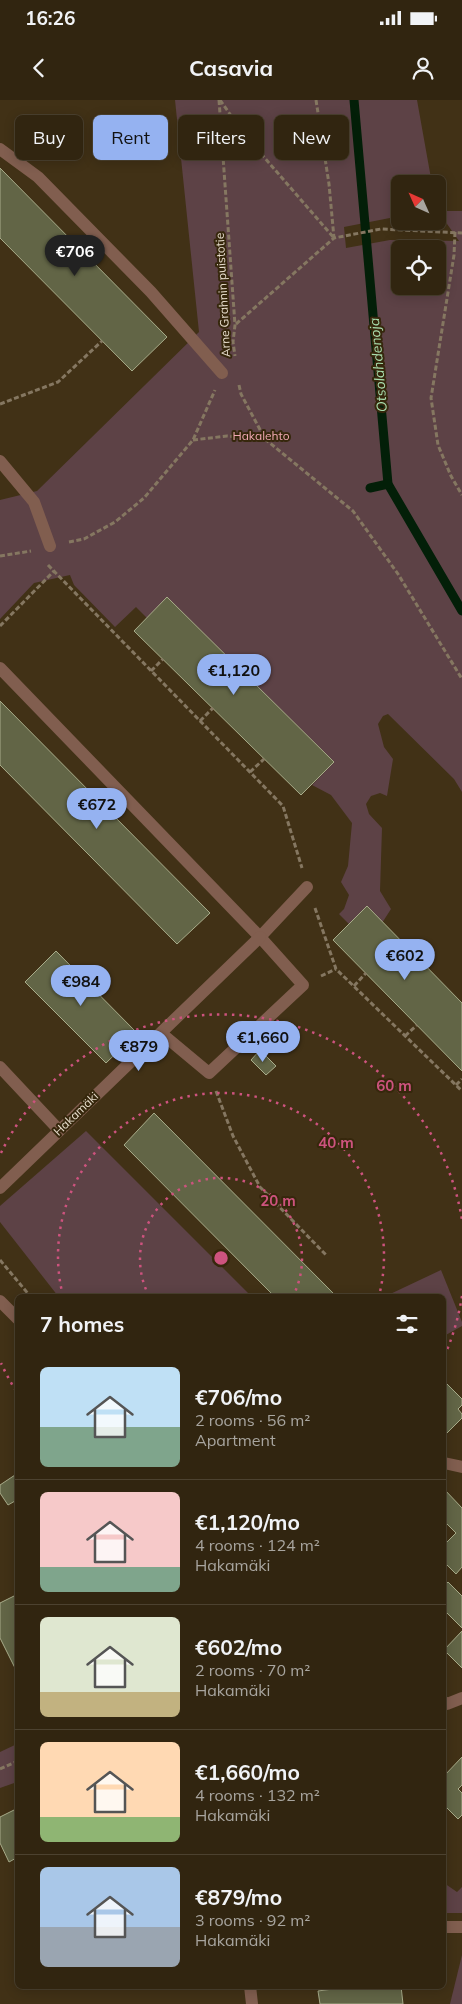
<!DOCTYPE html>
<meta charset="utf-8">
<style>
body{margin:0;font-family:Mulish,sans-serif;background:#392d19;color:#f1f3f6;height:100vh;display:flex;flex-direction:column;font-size:19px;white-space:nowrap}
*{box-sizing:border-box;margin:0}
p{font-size:16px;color:#a8a59f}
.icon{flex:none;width:28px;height:28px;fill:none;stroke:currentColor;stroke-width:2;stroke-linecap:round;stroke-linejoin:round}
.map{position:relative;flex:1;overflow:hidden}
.sheet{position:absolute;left:15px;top:1194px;width:431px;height:695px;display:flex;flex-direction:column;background:#312510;border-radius:8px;box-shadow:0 2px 12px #0003,0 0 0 1px #4c4230}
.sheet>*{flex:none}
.hud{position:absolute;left:15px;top:15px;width:432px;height:45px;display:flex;gap:10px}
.needle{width:32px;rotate:315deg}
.tools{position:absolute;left:391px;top:75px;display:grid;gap:10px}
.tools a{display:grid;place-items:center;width:55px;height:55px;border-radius:8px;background:#312510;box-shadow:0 2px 12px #0003,0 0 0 1px #4c4230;font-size:25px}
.price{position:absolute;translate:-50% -42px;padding:0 11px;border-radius:18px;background:#95b2f1;color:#111;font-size:16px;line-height:32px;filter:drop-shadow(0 1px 2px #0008)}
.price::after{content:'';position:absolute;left:50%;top:30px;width:15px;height:11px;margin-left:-8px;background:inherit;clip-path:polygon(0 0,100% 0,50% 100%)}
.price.active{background:#222;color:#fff}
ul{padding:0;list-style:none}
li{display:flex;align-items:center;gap:15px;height:125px;padding:0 25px}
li+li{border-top:1px solid #4c4230}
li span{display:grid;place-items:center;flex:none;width:140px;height:100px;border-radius:8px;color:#555}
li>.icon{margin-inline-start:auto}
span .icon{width:60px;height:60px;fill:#fffc;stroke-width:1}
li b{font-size:21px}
h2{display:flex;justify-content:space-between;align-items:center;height:60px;padding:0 25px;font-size:21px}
.pill{padding:0 18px;border-radius:8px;background:#312510;box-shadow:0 2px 12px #0003,0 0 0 1px #4c4230;font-size:18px;line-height:45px}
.pill.active{background:#95b2f1;color:#111}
.status{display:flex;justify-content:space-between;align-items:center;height:35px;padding:0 25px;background:#312510;direction:ltr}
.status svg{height:14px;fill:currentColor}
header{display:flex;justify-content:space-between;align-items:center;height:65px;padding:0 25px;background:#312510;font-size:22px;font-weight:700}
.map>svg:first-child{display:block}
.green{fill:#5d4246;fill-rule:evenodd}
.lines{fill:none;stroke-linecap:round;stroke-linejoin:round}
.stream{stroke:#031f08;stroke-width:9}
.building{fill:#626546;stroke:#a8ac8a}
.path{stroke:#857761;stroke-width:3;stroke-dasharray:5 2.5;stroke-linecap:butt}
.lane{stroke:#815e4f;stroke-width:12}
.street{stroke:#815e4f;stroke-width:12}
.ring{fill:none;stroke:#cd537e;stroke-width:2.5;stroke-dasharray:2.5 5}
.labels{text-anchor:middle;stroke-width:4;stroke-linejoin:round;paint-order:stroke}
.street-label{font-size:12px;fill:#e8dece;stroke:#36270c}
.park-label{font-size:12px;fill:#f0a8b2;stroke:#36270c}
.water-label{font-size:14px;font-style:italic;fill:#a9deae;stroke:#36270c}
.centre{fill:#cd537e;stroke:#36270c;stroke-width:2.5}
.ring-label{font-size:15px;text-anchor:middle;font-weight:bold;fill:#cd537e;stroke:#36270c;stroke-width:4;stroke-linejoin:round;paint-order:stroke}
</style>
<div class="status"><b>16:26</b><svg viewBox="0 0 49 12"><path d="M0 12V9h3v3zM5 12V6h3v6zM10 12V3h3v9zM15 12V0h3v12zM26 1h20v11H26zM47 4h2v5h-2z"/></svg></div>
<header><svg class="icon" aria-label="back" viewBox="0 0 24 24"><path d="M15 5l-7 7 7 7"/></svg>Casavia<svg class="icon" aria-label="person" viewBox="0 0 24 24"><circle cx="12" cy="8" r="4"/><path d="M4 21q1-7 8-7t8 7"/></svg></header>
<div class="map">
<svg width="462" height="1904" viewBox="0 0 462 1904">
<rect width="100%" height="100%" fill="#413116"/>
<g class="green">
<path d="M175,0H417L432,84H400V116L344,127L346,148L390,140L459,141L438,111H462V692L454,679L388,614L383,616L378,624L384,647L393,659L387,696L380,693L371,696L366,704L369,714L382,728L380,791L391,809L382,823L367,806L349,824L339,814L344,809L349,795L341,782L348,766L352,723L331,695L312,685L334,662L167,498L147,518L136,507L115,527L74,485L70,475L34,483L0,519V400L37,391L199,232ZM400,149H438V186H400Z"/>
<path d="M86,1031L251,1196H58L0,1122V1106Z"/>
<path d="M441,1170L462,1222V1226L444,1236V1196H386Z"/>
<path d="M17,1644V1682L0,1688V1652Z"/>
<path d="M444,1783L457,1792L462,1787V1813H444Z"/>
<path d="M462,1855V1904H450Z"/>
</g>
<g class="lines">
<g class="stream">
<path d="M354,0L388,384L462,511"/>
<path d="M370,388L388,384"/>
</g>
</g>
<g class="building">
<path d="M0,68L167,237L132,271L0,138Z"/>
<path d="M167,497L334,662L301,695L134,531Z"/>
<path d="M0,601L210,813L177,844L0,665Z"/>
<path d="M367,806L462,903V971L333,840Z"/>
<path d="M56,851L137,933L106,963L25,882Z"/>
<path d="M260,950L276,966L266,975L251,960Z"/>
<path d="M154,1013L336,1196H274L124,1045Z"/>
<path d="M444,1281L462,1299V1305L458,1309L462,1314V1318L444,1336Z"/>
<path d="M18,1373V1405L15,1401L8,1405L0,1393V1385Z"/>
<path d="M444,1389L462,1408V1467L456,1474L444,1462V1445L456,1433L444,1421Z"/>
<path d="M448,1482L462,1496V1528L445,1511L444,1513V1486Z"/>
<path d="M18,1494V1574L0,1538V1503Z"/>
<path d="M462,1531V1568L444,1550Z"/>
<path d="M462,1657V1685L458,1689L462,1693V1715L458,1719L444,1705V1676Z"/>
<path d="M18,1708V1757L9,1762L0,1743V1717Z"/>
<path d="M355,1886H401L403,1904H320L318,1891Z"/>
</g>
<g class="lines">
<g class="path">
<path d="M219,0L235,225L233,242L235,256"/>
<path d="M220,0L244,34L334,138"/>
<path d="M316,0L329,84L334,138"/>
<path d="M455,132L454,155L431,298L438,345L451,376L462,395"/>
<path d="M236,224L334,138L381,129L462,133"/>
<path d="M239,285L241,294L265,339L353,411L398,474L462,579"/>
<path d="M0,304L58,282L102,241"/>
<path d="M193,340L227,336L265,339"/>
<path d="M69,442L84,439L115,422L144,398L193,340L215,290"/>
<path d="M0,456L31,451"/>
<path d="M48,465L283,706L302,768"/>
<path d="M0,526L54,471"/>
<path d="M151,571L163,559"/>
<path d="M200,621L213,608"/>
<path d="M250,672L264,659"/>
<path d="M315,808L336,869L462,991"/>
<path d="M321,876L336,869"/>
<path d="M354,886L366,873"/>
<path d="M405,936L417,925"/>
<path d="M456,985L462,979"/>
<path d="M216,991L233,1036L260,1087L327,1156"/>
<path d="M0,1160L30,1196"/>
<path d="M0,1669L18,1661"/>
</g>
<g class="lane">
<path d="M0,49L38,77L151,192L222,273"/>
<path d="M0,361L34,402L50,446"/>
<path d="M0,568L260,837L307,787"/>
<path d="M161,933L209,973L303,885L260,837"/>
<path d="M0,967L59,1030"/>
<path d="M444,1363L462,1367"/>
<path d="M444,1602L447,1604L462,1598"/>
</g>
<g class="street">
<path d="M0,1088L260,837"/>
<path d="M0,1201L18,1219"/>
<path d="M444,1827H462"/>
<path d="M250,1886L252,1904"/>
</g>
</g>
<g class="ring">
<path d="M149 1196A81 81 0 1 1 293 1196"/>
<path d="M63 1196A163 163 0 1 1 379 1196"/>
<path d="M462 1196A244 244 0 0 1 444 1257M16 1291A244 244 0 0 1 1 1263M1 1053A244 244 0 0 1 462 1120"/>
</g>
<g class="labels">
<g class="street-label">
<text transform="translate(223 195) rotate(-93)" y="4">Arne Grahnin puistotie</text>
<text transform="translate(76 1014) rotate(-44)" y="4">Hakamäki</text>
</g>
<g class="park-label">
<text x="261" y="340">Hakalehto</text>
</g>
<g class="water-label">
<text transform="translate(378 265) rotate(-95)" y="5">Otsolahdenoja</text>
</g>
</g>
<circle cx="221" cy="1158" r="8" class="centre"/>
<g class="ring-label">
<text x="394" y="991">60 m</text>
<text x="336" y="1048">40 m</text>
<text x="278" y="1106">20 m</text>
</g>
</svg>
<div class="tools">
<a><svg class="needle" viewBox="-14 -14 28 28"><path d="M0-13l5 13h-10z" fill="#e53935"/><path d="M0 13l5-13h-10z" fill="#a8a59f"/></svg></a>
<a><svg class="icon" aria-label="locate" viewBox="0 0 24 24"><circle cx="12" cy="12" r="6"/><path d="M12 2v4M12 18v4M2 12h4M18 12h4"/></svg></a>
</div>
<b class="price active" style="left:75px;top:177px">€706</b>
<b class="price" style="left:234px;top:596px">€1,120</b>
<b class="price" style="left:97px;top:730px">€672</b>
<b class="price" style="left:405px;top:881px">€602</b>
<b class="price" style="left:81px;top:907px">€984</b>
<b class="price" style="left:263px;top:963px">€1,660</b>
<b class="price" style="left:139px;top:972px">€879</b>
<div class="hud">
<a class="pill">Buy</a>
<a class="pill active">Rent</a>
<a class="pill">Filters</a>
<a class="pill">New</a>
</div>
<section class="sheet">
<h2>7 homes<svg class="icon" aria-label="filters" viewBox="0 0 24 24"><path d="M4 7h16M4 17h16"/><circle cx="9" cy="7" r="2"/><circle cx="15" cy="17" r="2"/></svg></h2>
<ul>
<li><span style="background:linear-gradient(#bfe0f5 60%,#7fa58c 0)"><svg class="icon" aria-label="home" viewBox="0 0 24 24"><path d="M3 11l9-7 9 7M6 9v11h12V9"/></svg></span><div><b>€706/mo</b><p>2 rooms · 56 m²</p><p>Apartment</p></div></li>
<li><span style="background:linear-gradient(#f6c9c9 75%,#7fa58c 0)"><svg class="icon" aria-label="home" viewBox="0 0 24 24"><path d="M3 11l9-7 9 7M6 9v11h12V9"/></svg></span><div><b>€1,120/mo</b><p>4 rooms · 124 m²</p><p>Hakamäki</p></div></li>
<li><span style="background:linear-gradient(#dfe7d0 75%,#c2b280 0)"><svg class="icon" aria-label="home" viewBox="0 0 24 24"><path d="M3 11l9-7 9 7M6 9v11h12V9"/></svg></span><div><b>€602/mo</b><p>2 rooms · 70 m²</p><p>Hakamäki</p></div></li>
<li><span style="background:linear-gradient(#ffd9b3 75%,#8fb573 0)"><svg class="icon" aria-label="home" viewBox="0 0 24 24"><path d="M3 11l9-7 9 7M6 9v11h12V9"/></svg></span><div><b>€1,660/mo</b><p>4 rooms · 132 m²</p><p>Hakamäki</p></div></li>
<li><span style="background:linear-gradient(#a9c7e8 60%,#9aa5b1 0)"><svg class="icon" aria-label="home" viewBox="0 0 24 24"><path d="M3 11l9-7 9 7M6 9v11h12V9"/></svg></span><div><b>€879/mo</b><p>3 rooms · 92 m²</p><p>Hakamäki</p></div></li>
</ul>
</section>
</div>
